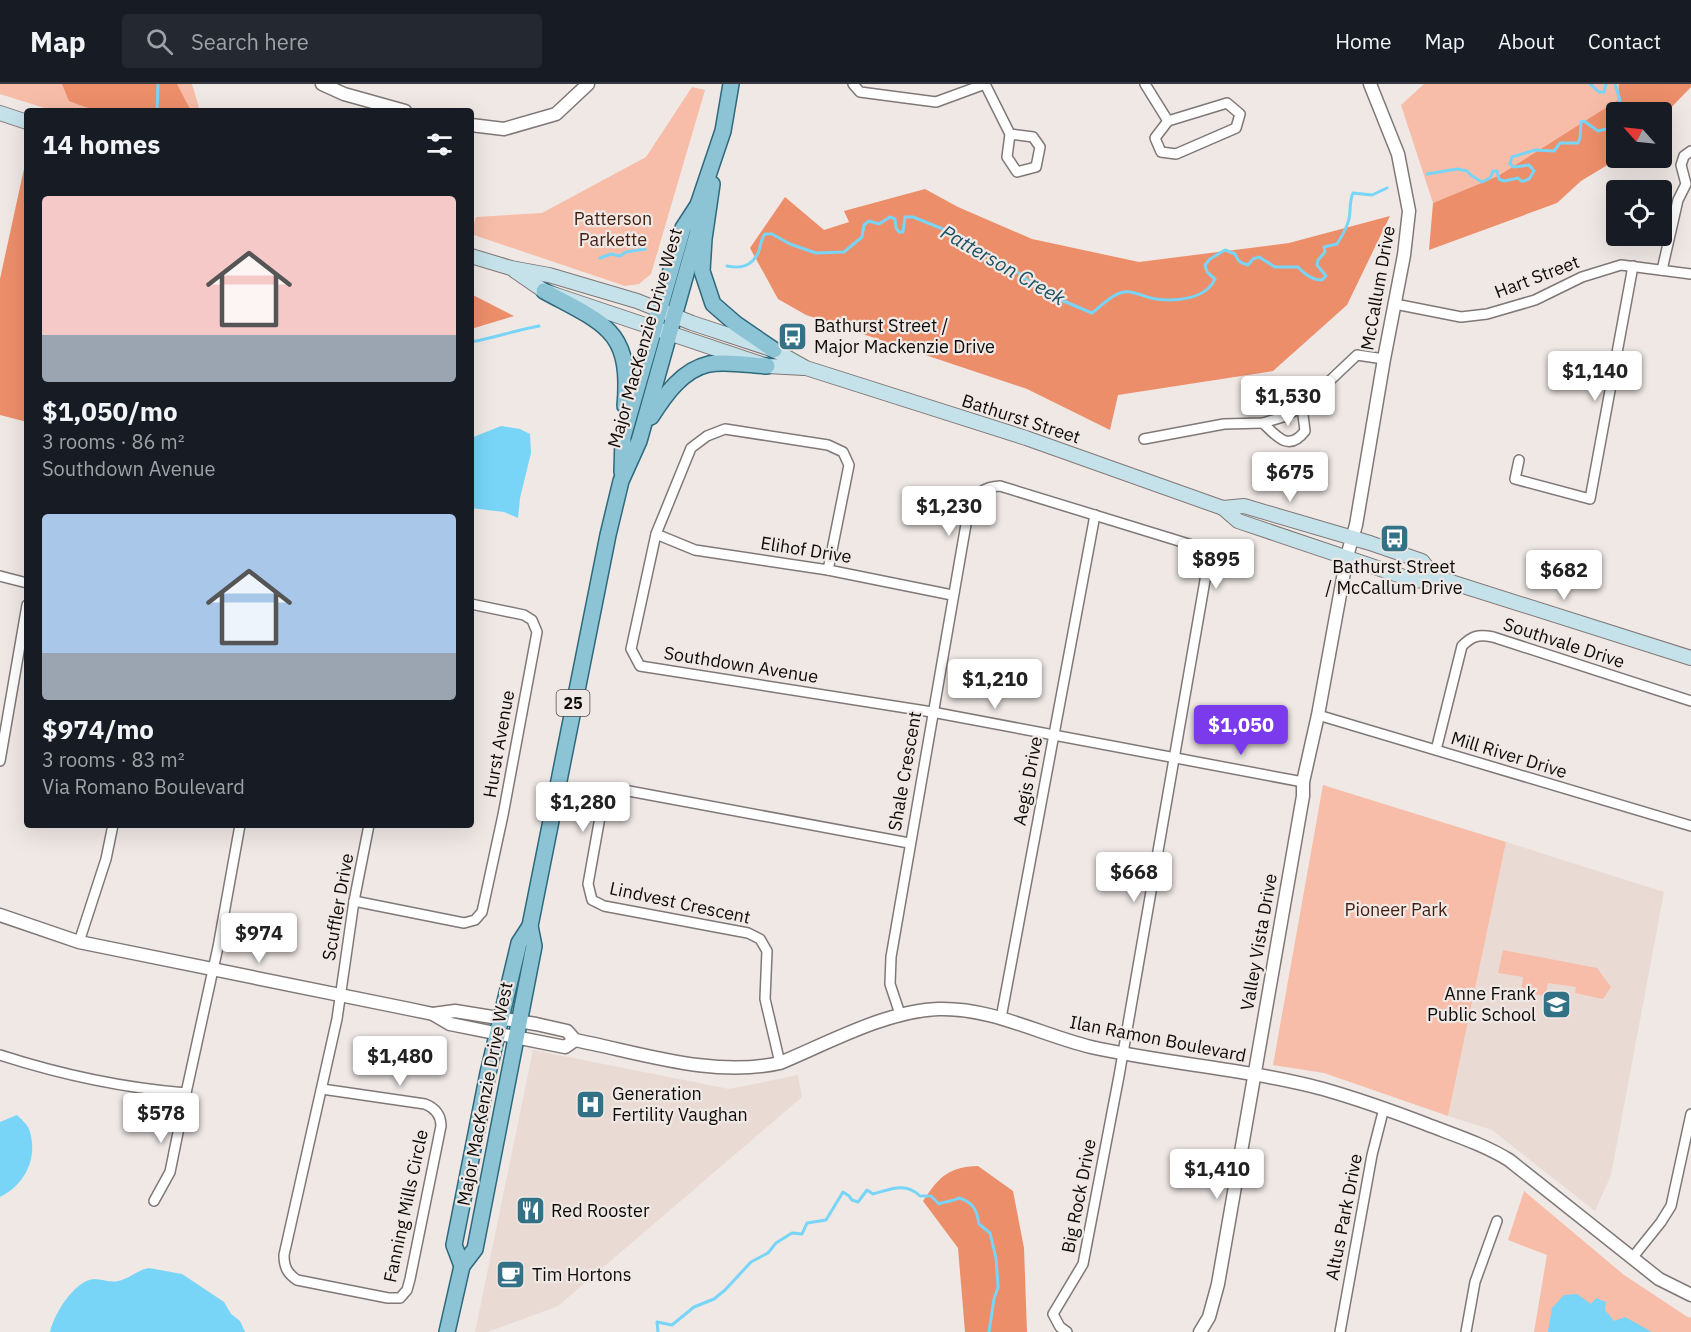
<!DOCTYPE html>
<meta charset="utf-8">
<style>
body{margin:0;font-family:"IBM Plex Sans",sans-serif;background:#242831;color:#f1f3f6;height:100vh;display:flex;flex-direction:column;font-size:22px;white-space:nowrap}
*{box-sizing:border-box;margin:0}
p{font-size:20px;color:#9ea1a6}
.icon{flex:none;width:33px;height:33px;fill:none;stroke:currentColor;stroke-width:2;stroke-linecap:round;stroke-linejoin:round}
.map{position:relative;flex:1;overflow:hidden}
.sheet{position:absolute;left:24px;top:24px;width:450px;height:720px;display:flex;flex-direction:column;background:#171b24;border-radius:6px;box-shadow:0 6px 24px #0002}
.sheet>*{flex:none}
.needle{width:39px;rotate:297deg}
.tools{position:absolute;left:1606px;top:18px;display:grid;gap:12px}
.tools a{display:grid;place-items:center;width:66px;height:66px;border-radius:6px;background:#171b24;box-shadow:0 6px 24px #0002;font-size:30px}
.price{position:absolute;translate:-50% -51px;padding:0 14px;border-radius:6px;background:#fff;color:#222;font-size:20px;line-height:39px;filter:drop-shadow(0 2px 3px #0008)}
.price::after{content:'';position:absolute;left:50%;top:36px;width:18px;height:14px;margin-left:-9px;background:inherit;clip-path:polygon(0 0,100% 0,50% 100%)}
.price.on{background:#7c3aed;color:#fff}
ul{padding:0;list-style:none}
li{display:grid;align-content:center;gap:12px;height:318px;padding:0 18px}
li span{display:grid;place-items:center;height:186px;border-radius:6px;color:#555}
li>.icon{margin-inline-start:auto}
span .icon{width:108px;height:108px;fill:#fffc;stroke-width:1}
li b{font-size:26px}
h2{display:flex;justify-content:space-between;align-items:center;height:72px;padding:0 18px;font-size:26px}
header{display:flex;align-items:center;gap:36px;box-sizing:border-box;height:84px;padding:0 30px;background:#171b24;border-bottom:2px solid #363941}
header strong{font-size:28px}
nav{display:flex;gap:33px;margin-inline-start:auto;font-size:21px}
.search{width:420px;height:54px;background:#242831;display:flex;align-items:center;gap:15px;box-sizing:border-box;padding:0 21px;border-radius:6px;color:#9ea1a6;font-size:22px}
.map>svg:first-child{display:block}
.built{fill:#eadad4}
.green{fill:#f7bda8}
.forest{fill:#ed8e6a}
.water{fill:#78d5f7}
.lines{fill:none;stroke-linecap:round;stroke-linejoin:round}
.stream{stroke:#78d5f7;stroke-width:3}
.minor-casing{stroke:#7f7876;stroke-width:12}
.tertiary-casing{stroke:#7f7876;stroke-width:15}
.secondary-casing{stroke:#7f7876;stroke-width:16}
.primary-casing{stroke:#2e697c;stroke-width:18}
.minor{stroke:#fff;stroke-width:9}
.tertiary{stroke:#fff;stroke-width:12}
.secondary{stroke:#c5e1ea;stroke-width:14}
.primary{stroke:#8cc3d5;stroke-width:15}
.labels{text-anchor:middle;stroke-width:4.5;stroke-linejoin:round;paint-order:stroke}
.shield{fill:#efe8e5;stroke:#514d4c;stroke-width:1.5}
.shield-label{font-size:16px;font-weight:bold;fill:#0d0b0a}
.park-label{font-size:18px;fill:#431e10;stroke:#efe8e5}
.street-label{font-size:18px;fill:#0d0b0a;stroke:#efe8e5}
.poi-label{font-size:18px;fill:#0d0b0a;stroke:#efe8e5;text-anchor:start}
.water-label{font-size:20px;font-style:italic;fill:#1c5163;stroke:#efe8e5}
</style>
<header>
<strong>Map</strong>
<div class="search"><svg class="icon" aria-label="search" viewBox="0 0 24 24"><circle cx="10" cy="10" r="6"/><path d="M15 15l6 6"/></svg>Search here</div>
<nav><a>Home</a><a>Map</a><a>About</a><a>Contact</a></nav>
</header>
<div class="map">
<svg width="1691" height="1248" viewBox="0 0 1691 1248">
<rect width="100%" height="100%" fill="#efe8e5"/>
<g class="built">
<path d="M1506,758L1664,808L1611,1091L1595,1127L1492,1046L1448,1032Z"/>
<path d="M533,966L729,1005L798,991L802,1013L558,1222L488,1248H475Z"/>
</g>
<g class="green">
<path d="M0,0H192L200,27H54L0,10Z"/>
<path d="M1424,0H1619L1618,16L1498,92L1433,119L1401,21Z"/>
<path d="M692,3L705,6L651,190L639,200L625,202L471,150L476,133L542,129L646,73Z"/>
<path d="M1323,701L1506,758L1448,1032L1324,989L1273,981Z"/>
<path d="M1503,866L1597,884L1611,903L1603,915L1575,909L1576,903L1548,899L1545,912L1521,908L1523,893L1498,889Z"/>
<path d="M1524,1107L1624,1191L1686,1232L1691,1234V1248H1534L1547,1171L1508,1156Z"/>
</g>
<g class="forest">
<path d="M62,0H177L191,27H96L69,17Z"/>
<path d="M1619,0H1691V3L1662,33V28H1617V74H1619L1581,97L1557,119L1429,166L1433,119L1498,92L1618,16Z"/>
<path d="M27,71V338L0,331V195Z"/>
<path d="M925,105L958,123L1032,155L1139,178L1289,159L1390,132L1347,221L1273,287L1118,311L1110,346L1027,305L806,231L778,215L750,164L785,113L824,146L849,138L844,127Z"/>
<path d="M471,210L514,232L471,245Z"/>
<path d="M978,1082L1013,1107L1024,1164L1027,1248H965L958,1164L923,1117C939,1093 948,1083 978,1082Z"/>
</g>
<g class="water">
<path d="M501,342L520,345L530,350L531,369L520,414L518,434L504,428L471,424V354Z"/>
<path d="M17,1031C21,1035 27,1040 29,1045C39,1073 25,1101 0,1113V1038Z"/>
<path d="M149,1184L182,1190L224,1218L231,1230L240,1237L245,1248H50C54,1230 74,1197 94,1195C102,1195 111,1199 118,1197C129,1195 137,1186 149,1184Z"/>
<path d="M1577,1210L1591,1220L1596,1214L1606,1218L1605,1226L1614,1237L1625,1233L1652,1248H1548L1552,1224L1564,1211Z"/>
</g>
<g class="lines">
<g class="stream">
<path d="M1590,0L1599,8H1604L1606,0"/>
<path d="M157,27L158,0"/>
<path d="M1427,90L1457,85L1467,87L1472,92L1482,98L1490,94L1493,87H1497L1499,95L1504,97L1518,94L1521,97H1524L1529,95L1534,87L1529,81L1514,83L1510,80L1512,73L1535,66L1554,67L1560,59H1578L1580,54L1581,38L1584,37L1598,47L1610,44L1620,16L1615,0"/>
<path d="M600,174L611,170L620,172L626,168L645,165"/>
<path d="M727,182C740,185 752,182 758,169C761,163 760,156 765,150H772L790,160L816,169L844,168L862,153L864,141L869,137L879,140L890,133L895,135L896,144L899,148H903L905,133H913L963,153L964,157L968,162L990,171L995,176L1011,183L1042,208L1092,229C1101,222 1112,210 1124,208C1133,206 1146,214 1156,215C1176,218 1206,215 1215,195L1207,188L1205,181L1210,175L1225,166L1235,170C1238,178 1241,179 1248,181L1253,175L1259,173L1275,183H1298C1304,190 1313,196 1322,196L1326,192L1317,181L1318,176L1325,168L1324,163L1337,160C1342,152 1347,144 1349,135C1351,126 1349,118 1353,109L1372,111L1387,104"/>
<path d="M471,258C494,254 516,246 539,242"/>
<path d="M658,1248L657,1238L672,1241L694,1223L714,1215L725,1206L751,1178L768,1169L776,1159L792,1149L802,1150L807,1139L826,1136L843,1108L849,1112L852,1116L858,1118L867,1106L873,1110C891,1105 906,1098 920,1112H931L939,1120C946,1117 952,1118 959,1114C973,1118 977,1126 979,1140L990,1149L996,1174L998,1203L994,1215L989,1248"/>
</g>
<defs>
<g id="minor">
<path d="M853,0L860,8L936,18L985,0"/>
<path d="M985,0L1010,50L1033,53L1040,63L1036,83L1017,88L1007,73L1010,50"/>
<path d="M1145,0L1168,37"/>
<path d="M1227,19L1240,30L1236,44L1176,70L1161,68L1155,54L1168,37Z"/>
<path d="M1662,186L1678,116L1686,100L1681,81L1684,72L1691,67"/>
<path d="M1395,220L1461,233L1487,230L1535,216L1582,193L1621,181L1691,190"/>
<path d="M1263,339C1277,353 1289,368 1305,347L1302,323"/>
<path d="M1144,355L1224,340L1263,339L1283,333L1302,323L1357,271L1384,275"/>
<path d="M1519,376L1515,395L1590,415L1633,182"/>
<path d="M656,450L695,466L828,486L952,511"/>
<path d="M828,486L849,381L843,368L828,361L725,345L707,352L691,364L656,450L631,565L640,582L932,628L1303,698"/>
<path d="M0,492L27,499"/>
<path d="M1318,631L1691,742"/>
<path d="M1436,666L1462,562C1472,552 1478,550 1493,553L1691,617"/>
<path d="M0,677L27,521"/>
<path d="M354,817L464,839L475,836L482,828L503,731L537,548L532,536L524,531L471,520"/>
<path d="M79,858L106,775L113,741"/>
<path d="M900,930L890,900L891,873L969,423C977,409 983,403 1000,402L1192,461L1203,466L1208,479L1119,992L1083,1180L1053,1230L1060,1243L1067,1248"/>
<path d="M1001,934L1095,431"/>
<path d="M0,971C59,990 124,1004 186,1009L218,863L240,741"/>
<path d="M780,979L765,915L767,867L760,855L748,849L604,822L592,816L588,800L602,722L607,712L618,705L909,759"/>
<path d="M322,1005L425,1020C435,1024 441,1031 441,1042L410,1195L407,1206L400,1214H388L297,1196C287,1189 284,1183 284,1171L337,935L354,817L369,741"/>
<path d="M154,1117L170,1088L186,1009"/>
<path d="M1633,1173L1661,1138L1671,1122L1691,1030"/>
<path d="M1340,1248L1372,1071L1384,1024"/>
<path d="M1466,1248L1475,1198L1497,1137"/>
</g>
<g id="tertiary">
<path d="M322,0L344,10L405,27"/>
<path d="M471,41L504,45L556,30L588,0"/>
<path d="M0,831L79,858L409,925L433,930L450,940L565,963L575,956"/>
<path d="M433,930L455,927L536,940L567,947L575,956C641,969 713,994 780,979C828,959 886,927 938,925C991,923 1041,951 1091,963C1168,980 1247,985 1323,1005C1358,1015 1392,1027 1426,1040C1454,1051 1483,1060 1509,1076L1659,1195L1691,1211"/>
<path d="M1200,1248L1209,1233L1218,1200L1303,712V698L1318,631L1347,472L1356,441L1384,275L1404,171L1409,127L1398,70L1370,0"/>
</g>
<g id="secondary">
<path d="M0,29L27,38"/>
<path d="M471,172L511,184L549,191L637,217L692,239L774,266L806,284L1026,354L1223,424L1238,437L1416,497L1435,493L1691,574"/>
<path d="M515,187L544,207L767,282L804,284"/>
<path d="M1223,424L1244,422L1370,459L1422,477L1435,493"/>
</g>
<g id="primary">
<path d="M712,100L704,155L702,187L713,220L736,240L774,266"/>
<path d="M544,207C604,240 632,245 625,322"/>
<path d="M651,333C665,311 682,286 709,280C727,277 749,281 767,282"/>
<path d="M622,388L623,353L683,144L698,121L723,47L731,0"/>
<path d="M462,1182L454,1161L488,989L519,859L530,842L608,451L621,397L639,357L698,147V121"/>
<path d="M447,1248L462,1182L475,1165L534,862L530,842"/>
</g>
</defs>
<use href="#minor" class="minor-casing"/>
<use href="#tertiary" class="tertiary-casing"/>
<use href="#secondary" class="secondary-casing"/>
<use href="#primary" class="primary-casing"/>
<use href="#minor" class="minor"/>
<use href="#tertiary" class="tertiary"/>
<use href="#secondary" class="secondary"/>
<use href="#primary" class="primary"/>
</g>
<defs>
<symbol id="bus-square" viewBox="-11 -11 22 22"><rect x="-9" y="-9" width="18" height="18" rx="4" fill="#337186" stroke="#efe8e5"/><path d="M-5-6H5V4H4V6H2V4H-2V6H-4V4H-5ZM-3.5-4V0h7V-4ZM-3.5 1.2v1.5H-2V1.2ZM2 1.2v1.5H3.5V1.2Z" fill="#fff"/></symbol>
<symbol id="school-square" viewBox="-11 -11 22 22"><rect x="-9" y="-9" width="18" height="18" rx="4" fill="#337186" stroke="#efe8e5"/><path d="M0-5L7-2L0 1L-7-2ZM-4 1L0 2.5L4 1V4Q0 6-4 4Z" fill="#fff"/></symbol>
<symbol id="hospital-square" viewBox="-11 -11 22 22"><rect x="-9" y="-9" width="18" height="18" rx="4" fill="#337186" stroke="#efe8e5"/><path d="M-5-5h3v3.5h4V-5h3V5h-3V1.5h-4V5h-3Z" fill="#fff"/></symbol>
<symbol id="restaurant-square" viewBox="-11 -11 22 22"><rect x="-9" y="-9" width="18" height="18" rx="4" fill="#337186" stroke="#efe8e5"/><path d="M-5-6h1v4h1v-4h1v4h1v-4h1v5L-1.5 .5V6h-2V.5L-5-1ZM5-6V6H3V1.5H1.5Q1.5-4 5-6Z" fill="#fff"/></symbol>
<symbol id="cafe-square" viewBox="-11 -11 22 22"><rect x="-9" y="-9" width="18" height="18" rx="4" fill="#337186" stroke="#efe8e5"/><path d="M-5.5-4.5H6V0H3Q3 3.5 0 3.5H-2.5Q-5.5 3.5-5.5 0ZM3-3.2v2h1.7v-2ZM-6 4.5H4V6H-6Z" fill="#fff"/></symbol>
</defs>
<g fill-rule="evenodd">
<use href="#bus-square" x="776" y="236" width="33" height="33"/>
<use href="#bus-square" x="1378" y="438" width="33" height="33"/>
<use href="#school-square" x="1540" y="904" width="33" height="33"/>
<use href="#hospital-square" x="574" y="1004" width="33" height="33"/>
<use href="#restaurant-square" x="514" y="1110" width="33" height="33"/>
<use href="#cafe-square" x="494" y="1174" width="33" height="33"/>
</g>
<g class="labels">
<rect class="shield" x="556.5" y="606" width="33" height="26" rx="4.5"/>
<g class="shield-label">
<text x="573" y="625">25</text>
</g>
<g class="park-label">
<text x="613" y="141">Patterson<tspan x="613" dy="21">Parkette</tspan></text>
<text x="1396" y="832">Pioneer Park</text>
</g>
<g class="street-label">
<text transform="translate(1537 193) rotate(-21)" y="6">Hart Street</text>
<text transform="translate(1378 204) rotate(-80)" y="6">McCallum Drive</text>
<text transform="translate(645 254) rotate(-74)" y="6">Major MacKenzie Drive West</text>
<text transform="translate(1021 335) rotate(18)" y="6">Bathurst Street</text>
<text transform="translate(806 466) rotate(9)" y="6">Elihof Drive</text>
<text transform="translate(1564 559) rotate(18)" y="6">Southvale Drive</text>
<text transform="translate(741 581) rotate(9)" y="6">Southdown Avenue</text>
<text transform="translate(499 660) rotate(-80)" y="6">Hurst Avenue</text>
<text transform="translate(1509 671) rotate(17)" y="6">Mill River Drive</text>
<text transform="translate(905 687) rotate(-80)" y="6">Shale Crescent</text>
<text transform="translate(1028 697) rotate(-79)" y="6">Aegis Drive</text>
<text transform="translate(680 819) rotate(12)" y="6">Lindvest Crescent</text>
<text transform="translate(338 823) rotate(-80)" y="6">Scuffler Drive</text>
<text transform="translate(1259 858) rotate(-80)" y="6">Valley Vista Drive</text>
<text transform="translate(1158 955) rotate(11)" y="6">Ilan Ramon Boulevard</text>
<text transform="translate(485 1010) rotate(-79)" y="6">Major MacKenzie Drive West</text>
<text transform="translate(1079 1112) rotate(-79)" y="6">Big Rock Drive</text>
<text transform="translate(406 1122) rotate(-78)" y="6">Fanning Mills Circle</text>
<text transform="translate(1344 1133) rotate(-79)" y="6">Altus Park Drive</text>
</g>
<g class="poi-label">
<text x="814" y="248">Bathurst Street /<tspan x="814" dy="21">Major Mackenzie Drive</tspan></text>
<text x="1394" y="489" text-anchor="middle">Bathurst Street<tspan x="1394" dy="21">/ McCallum Drive</tspan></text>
<text x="1536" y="916" text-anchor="end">Anne Frank<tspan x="1536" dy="21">Public School</tspan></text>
<text x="612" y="1016">Generation<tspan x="612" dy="21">Fertility Vaughan</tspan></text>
<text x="551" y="1133">Red Rooster</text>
<text x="532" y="1197">Tim Hortons</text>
</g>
<g class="water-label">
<text transform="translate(1003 181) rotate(30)" y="7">Patterson Creek</text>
</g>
</g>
</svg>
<div class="tools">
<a><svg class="needle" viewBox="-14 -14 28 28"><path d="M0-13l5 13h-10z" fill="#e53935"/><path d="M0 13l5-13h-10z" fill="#9ea1a6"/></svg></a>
<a><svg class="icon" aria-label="locate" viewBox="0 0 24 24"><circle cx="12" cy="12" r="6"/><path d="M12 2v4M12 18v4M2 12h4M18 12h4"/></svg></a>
</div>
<b class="price" style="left:1595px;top:318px">$1,140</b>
<b class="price" style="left:1288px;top:343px">$1,530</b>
<b class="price" style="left:1290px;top:419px">$675</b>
<b class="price" style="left:949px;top:453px">$1,230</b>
<b class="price" style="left:1216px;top:506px">$895</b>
<b class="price" style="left:1564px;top:517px">$682</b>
<b class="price" style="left:995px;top:626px">$1,210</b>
<b class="price on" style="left:1241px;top:672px">$1,050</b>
<b class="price" style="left:583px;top:749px">$1,280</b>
<b class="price" style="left:1134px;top:819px">$668</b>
<b class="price" style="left:259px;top:880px">$974</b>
<b class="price" style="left:400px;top:1003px">$1,480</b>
<b class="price" style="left:161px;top:1060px">$578</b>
<b class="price" style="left:1217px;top:1116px">$1,410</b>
<section class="sheet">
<h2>14 homes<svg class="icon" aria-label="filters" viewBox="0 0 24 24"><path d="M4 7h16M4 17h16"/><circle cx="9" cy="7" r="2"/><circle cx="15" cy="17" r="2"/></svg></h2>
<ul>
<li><span style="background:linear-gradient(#f6c9c9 75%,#9aa5b1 0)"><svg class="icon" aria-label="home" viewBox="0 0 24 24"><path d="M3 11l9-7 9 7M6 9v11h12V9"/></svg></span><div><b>$1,050/mo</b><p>3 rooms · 86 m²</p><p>Southdown Avenue</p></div></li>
<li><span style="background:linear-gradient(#a9c7e8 75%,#9aa5b1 0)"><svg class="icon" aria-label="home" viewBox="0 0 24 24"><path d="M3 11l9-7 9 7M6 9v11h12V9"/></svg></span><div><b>$974/mo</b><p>3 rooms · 83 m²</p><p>Via Romano Boulevard</p></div></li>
</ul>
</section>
</div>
